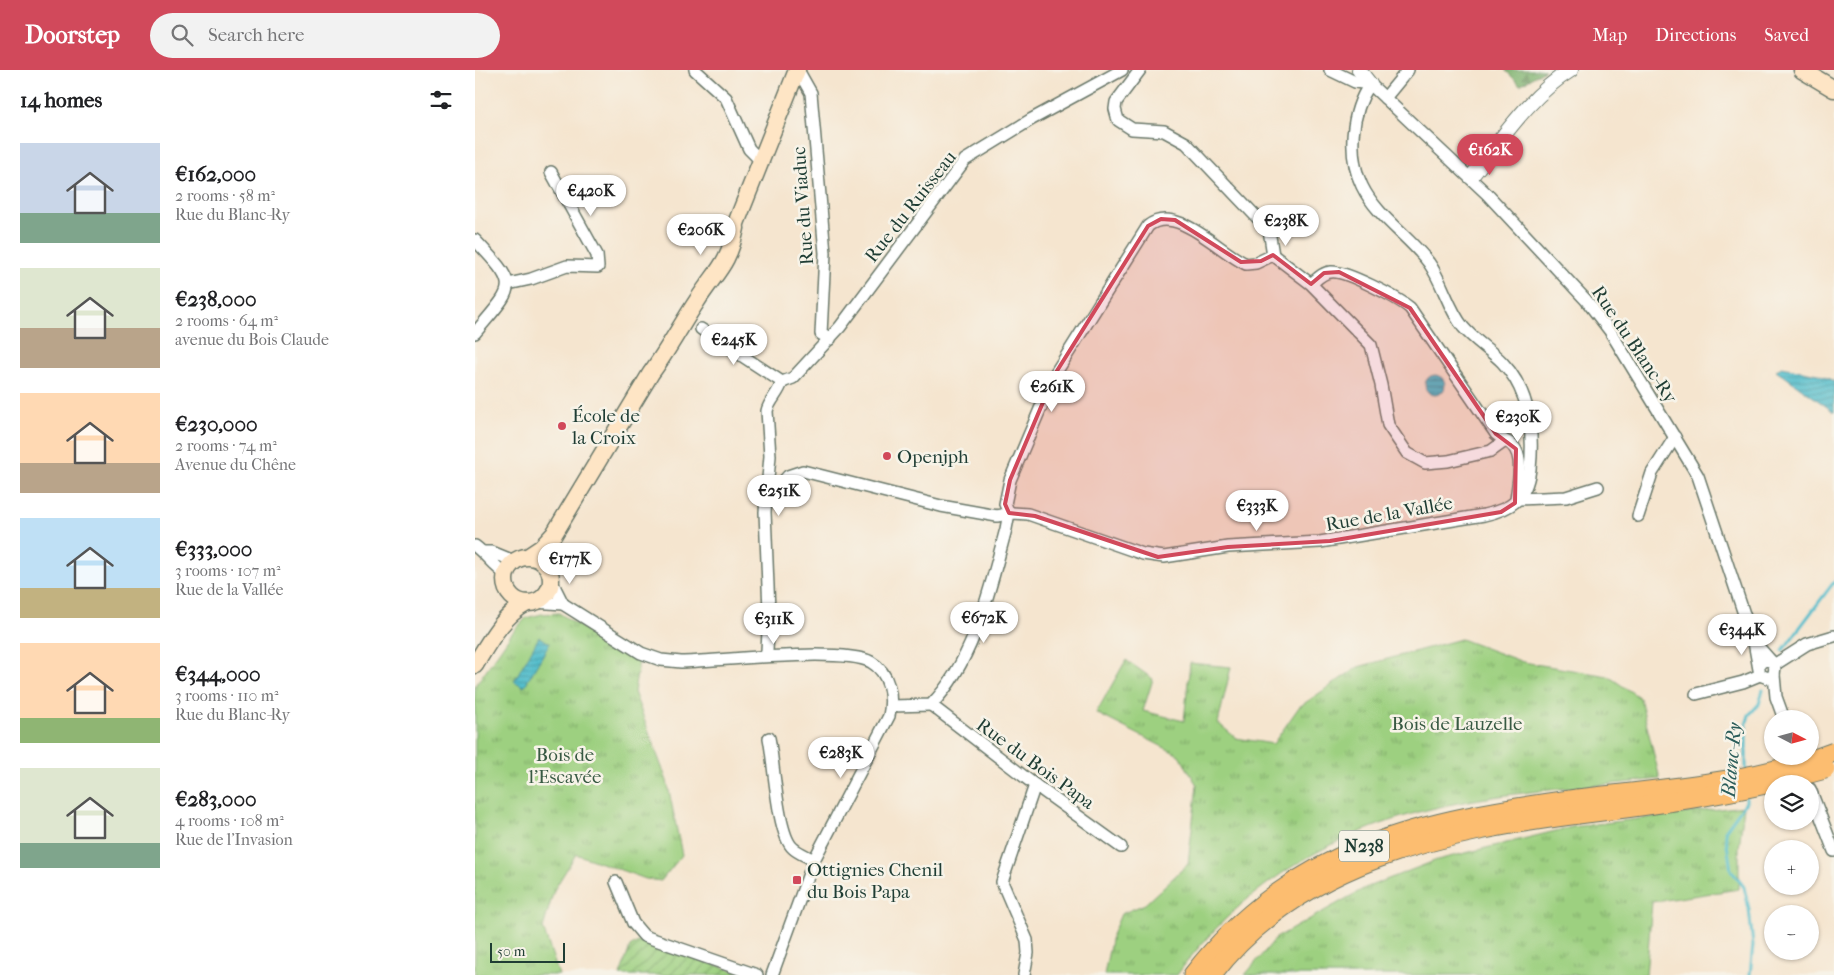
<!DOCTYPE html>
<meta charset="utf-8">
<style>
body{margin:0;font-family:"IM FELL French Canon",serif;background:#f2f2f2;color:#202124;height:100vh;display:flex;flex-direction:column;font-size:19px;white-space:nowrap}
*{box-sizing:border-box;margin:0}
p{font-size:16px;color:#757577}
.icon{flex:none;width:28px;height:28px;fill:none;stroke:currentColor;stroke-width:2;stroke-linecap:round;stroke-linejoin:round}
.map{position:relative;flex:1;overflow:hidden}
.drawer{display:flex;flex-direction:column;background:#fff;width:475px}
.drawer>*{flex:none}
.needle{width:32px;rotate:96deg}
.controls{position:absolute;left:1289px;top:640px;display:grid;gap:10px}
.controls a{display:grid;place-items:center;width:55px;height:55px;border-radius:50%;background:#fff;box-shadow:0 1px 4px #0004;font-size:25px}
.scale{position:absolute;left:15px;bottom:12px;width:75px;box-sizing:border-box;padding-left:5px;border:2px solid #1f3d34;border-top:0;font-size:14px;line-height:18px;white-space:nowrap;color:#1f3d34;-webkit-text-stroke:4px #f7f3e8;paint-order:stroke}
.price{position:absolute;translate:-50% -42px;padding:0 11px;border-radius:18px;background:#fff;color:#222;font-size:16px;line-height:32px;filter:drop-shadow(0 1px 2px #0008)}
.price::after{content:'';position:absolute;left:50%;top:30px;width:15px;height:11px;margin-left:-8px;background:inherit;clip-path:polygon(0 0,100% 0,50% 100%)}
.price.current{background:#d1495b;color:#fff}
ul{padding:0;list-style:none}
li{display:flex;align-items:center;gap:15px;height:125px;padding:0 20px}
li span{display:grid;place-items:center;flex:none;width:140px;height:100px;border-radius:0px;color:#555}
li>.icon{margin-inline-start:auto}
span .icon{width:60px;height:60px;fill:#fffc;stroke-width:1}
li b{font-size:21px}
h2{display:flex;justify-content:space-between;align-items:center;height:60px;padding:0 20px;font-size:21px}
header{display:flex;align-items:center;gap:30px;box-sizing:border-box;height:70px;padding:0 25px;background:#d1495b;color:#fff}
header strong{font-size:24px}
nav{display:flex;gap:28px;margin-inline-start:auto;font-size:18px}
.search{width:350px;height:45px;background:#f2f2f2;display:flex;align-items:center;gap:12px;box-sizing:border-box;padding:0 18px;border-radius:28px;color:#757577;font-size:19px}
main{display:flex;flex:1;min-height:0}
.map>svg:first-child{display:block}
.grass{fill:url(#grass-tufts);stroke:#5e865a}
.forest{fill:url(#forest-firs);stroke:#4e7851}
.garden{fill:url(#garden-furrows);stroke:#5e865a}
.water{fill:url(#water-rules);stroke:#387c80}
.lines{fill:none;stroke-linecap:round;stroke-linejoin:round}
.stream{stroke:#50bccb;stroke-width:3}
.minor-casing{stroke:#6a786a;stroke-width:14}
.tertiary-casing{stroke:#6a786a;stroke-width:16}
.secondary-casing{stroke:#6a786a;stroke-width:19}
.trunk-casing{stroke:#6a786a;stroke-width:21}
.minor{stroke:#fff;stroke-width:11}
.tertiary{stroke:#fff;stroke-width:14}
.secondary{stroke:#fee5c5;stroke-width:16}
.trunk{stroke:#fcbd6f;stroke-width:19}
.trunk-bridge-casing{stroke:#6a786a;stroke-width:21;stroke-linecap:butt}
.trunk-bridge{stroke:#fcbd6f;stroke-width:19}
.marked{fill:#d1495b;fill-opacity:0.2;stroke:#d1495b;stroke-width:4;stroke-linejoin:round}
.poi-dot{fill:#d1495b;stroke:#f7f3e8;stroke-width:2}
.labels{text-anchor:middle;stroke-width:5;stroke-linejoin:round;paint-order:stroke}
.shield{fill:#f7f3e8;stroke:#60746a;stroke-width:1}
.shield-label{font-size:18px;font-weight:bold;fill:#1f3d34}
.street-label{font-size:19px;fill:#1f3d34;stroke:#f7f3e8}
.poi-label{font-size:19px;fill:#1f3d34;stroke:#f7f3e8;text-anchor:start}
.park-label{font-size:19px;fill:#385a43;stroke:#f7f3e8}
.water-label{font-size:20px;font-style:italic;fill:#2b5d5a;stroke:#f7f3e8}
</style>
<header>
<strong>Doorstep</strong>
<div class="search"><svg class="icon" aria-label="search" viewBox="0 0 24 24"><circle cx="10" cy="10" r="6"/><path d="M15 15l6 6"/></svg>Search here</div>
<nav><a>Map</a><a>Directions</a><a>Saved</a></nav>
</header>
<main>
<section class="drawer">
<h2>14 homes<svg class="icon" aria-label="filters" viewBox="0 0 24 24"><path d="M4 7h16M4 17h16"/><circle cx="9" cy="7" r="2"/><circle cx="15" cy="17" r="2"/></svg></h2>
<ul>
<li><span style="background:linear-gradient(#c9d6e8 70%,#7fa58c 0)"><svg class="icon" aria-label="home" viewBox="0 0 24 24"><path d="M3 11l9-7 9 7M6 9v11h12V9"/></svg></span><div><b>€162,000</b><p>2 rooms · 58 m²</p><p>Rue du Blanc-Ry</p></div></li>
<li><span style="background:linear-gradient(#dfe7d0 60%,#b9a48a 0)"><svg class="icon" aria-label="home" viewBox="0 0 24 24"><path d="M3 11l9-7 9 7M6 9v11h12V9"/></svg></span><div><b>€238,000</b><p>2 rooms · 64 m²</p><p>avenue du Bois Claude</p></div></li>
<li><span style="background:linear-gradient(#ffd9b3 70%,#b9a48a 0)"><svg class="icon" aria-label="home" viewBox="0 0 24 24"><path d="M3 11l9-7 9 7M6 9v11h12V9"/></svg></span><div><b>€230,000</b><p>2 rooms · 74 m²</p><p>Avenue du Chêne</p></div></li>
<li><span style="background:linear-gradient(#bfe0f5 70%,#c2b280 0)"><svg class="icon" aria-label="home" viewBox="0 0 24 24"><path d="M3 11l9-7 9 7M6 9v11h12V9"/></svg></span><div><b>€333,000</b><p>3 rooms · 107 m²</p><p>Rue de la Vallée</p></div></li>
<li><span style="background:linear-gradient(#ffd9b3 75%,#8fb573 0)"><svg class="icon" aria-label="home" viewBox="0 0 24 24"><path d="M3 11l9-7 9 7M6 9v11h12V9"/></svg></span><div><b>€344,000</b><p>3 rooms · 110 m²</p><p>Rue du Blanc-Ry</p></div></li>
<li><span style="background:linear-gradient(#dfe7d0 75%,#7fa58c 0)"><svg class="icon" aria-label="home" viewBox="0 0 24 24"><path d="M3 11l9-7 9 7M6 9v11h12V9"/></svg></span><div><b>€283,000</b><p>4 rooms · 108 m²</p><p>Rue de l'Invasion</p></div></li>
</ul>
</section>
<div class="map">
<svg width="1359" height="905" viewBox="0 0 1359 905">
<defs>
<pattern id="grass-tufts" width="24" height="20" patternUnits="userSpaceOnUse" patternTransform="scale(1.25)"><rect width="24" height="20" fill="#9dd080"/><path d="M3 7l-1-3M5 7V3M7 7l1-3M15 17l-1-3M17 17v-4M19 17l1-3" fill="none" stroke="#7faa6a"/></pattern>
<pattern id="forest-firs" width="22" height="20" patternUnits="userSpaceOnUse" patternTransform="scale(1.25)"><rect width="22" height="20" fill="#7eb26e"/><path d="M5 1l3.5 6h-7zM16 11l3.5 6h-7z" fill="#67925b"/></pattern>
<pattern id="garden-furrows" width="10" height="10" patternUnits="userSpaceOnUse" patternTransform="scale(1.25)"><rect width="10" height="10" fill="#9dd080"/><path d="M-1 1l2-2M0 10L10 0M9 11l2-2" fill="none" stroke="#7faa6a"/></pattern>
<pattern id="water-rules" width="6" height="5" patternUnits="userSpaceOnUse" patternTransform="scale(1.25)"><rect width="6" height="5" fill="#50bccb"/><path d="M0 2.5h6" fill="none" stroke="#429aa6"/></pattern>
</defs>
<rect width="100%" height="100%" fill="#f7f3e8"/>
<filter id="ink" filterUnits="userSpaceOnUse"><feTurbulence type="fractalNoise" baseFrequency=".02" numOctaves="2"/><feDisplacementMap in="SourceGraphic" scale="10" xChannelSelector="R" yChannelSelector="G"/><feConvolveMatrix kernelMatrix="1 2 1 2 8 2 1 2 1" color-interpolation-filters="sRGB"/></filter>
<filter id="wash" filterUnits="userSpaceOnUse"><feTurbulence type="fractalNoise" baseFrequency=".0096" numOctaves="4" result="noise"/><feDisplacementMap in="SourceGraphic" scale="20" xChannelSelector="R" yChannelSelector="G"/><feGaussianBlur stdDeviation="1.12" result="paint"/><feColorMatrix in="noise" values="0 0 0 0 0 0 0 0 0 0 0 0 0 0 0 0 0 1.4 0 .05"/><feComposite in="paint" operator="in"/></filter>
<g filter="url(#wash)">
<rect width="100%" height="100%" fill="#f5e5cf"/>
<g class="grass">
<path d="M84,543L142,580L164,591L159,622L192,711L207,785L186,811L171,809L101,784L79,820L68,858L84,905H0V616L37,563L51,548L67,544Z"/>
<path d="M986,569L1048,592L1133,606L1165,628L1185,709C1116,717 1046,720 978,734C866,757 770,811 702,905H629L637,865L646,844L670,834L713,794L722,715L704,685L621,643L651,590L678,609L668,641L709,651L715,593L756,597L743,653L761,668L798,674L824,637L883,597Z"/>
<path d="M1269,736L1264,778V819L1177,832L1171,905H770L801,868L890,818L962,790L1097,757Z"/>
</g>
<path class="forest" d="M1030,0H1070L1045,15Z"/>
<path class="garden" d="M164,871L273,905H145L155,877Z"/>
<g class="water">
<path d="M1307,297L1343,304L1359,311V342L1301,300Z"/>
<circle cx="960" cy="315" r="10"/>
<path d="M64,567L75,573L49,617L39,611Z"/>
</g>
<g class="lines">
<g class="stream">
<path d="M1308,580L1359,512"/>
<path d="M1271,699V655L1274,645L1284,634L1288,620"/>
<path d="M1271,726V732L1250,761L1256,800L1269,817L1274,839L1278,875L1275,905"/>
</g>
</g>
</g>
<g filter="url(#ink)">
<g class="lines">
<defs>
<g id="minor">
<path d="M220,0L251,28L274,79L287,92"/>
<path d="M323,0L336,23L350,183L346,264L355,269"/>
<path d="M855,0L880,12L895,14L1012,124L1111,230L1135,261L1223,406L1275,562L1279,572L1295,590"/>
<path d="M910,28L933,0"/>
<path d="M0,170C45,218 41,214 0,263"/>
<path d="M798,185L836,214C842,209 848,202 856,202C870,200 923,228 935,238L1021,364L1030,371L1016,381L973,391L950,393L932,383L913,355L906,315L896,275L836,214"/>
<path d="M33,214L56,209L92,196L123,197L122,185L76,102"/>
<path d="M226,259L307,312"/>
<path d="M307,312L318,308L365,257L490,90L557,49L647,0"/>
<path d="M1030,371C1052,379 1043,411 1041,430"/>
<path d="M1044,429L1091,427L1123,417"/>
<path d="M291,431L313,406L328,401L466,436L522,446L538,443L553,444L668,484L689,487L753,477L845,472L1009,445C1037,439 1051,429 1055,399C1059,361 1055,321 1027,292C1015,280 999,270 988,257C973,238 968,213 954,193C934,166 902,147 887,116C872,85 876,42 895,14"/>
<path d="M1163,446L1177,403L1200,367"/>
<path d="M0,476C11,484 19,497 31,504"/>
<path d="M9,482H17L39,491"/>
<path d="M76,510L88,534"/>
<path d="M59,532L88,534L166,583L186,590L206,592C244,591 368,577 396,592C415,603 418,627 414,646L339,790L297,905"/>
<path d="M1279,572L1285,605L1293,608L1299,605L1300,596L1296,591L1290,590L1284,594"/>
<path d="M292,581L294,541L290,442L295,386L292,341C294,331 304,323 307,312"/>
<path d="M1299,595L1332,574L1359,566"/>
<path d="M1299,605L1301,627L1309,649"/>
<path d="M1221,624L1268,612L1285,605"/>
<path d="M456,635L560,715L646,777"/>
<path d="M416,636L456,635C500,590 515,518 531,459L534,443L530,434L535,410L580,304L673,156C701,133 744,182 771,194L781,193L798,185L794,160L711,73L689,61L657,59L643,50L640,39L641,32L665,0"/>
<path d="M294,668C299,691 302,764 318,778C323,783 332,786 339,790"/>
<path d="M1335,719L1359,781"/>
<path d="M141,812L158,853L169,866L282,905"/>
<path d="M549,905L553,883L552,870L527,812L560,715"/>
</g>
<g id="tertiary">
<path d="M884,0L895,14"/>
<path d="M996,107C1026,70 1055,25 1096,0"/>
</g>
<g id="secondary">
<path d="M1327,0L1359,19"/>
<path d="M256,166L322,0"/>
<path d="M54,486L66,478L79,464L176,303C193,280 206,255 222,231C241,201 253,196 261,158"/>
<circle cx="53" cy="510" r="23"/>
<path d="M0,595C14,572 28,545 52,533"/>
</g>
<g id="trunk">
<path d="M718,905C818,776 948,750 1102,729"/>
<path d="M737,905C824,790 969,762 1103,744"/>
</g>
</defs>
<use href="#minor" class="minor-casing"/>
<use href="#tertiary" class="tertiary-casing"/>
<use href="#secondary" class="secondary-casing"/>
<use href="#trunk" class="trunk-casing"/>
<use href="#minor" class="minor"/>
<use href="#tertiary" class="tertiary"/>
<use href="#secondary" class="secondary"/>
<use href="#trunk" class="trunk"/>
<defs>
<g id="trunk-bridge">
<path d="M1102,729C1187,719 1278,713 1359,682"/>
<path d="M1103,744C1187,734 1269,722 1350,699"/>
</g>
</defs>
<use href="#trunk-bridge" class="trunk-bridge-casing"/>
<use href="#trunk-bridge" class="trunk-bridge"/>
</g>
</g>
<path class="marked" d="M686,149L700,150L766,192L786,191L798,185L836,214L849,203L864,202L935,238L1021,364L1041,379L1040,433L1026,442L855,471L753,477L683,487L560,446L534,443L530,434L535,410L580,304L673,156Z"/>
<g class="poi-dot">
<circle cx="87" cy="356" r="5"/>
<circle cx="412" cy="386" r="5"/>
<rect x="317" y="805" width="10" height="10" rx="2.5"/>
</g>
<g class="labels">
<rect class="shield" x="864" y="760.5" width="50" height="31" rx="4"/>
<g class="shield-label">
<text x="889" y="782">N238</text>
</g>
<g class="street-label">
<text transform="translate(327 136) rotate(-94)" y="7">Rue du Viaduc</text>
<text transform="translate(435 136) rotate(-52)" y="7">Rue du Ruisseau</text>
<text transform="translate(1160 274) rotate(56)" y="7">Rue du Blanc-Ry</text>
<text transform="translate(914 443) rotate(-10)" y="7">Rue de la Vallée</text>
<text transform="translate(561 693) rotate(36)" y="7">Rue du Bois Papa</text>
</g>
<g class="poi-label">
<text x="97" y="352">École de<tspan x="97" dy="22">la Croix</tspan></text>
<text x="422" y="393">Openjph</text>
<text x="332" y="806">Ottignies Chenil<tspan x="332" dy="22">du Bois Papa</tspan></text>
</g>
<g class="park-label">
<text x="982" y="660">Bois de Lauzelle</text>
<text x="90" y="691">Bois de<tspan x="90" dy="22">l'Escavée</tspan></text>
</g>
<g class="water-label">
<text transform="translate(1256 690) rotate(-85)" y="7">Blanc-Ry</text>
</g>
</g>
</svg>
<div class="controls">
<a><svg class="needle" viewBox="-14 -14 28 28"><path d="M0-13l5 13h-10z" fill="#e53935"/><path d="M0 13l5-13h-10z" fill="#757577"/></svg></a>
<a><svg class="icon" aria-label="layers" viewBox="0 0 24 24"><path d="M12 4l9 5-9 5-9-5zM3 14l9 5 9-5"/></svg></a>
<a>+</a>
<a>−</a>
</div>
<div class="scale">50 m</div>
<b class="price current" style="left:1015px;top:106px">€162K</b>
<b class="price" style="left:116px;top:147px">€420K</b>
<b class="price" style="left:811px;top:177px">€238K</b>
<b class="price" style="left:226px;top:186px">€206K</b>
<b class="price" style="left:259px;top:296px">€245K</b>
<b class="price" style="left:577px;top:343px">€261K</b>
<b class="price" style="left:1043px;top:373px">€230K</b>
<b class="price" style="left:304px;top:447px">€251K</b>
<b class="price" style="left:782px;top:462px">€333K</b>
<b class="price" style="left:95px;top:515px">€177K</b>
<b class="price" style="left:509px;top:574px">€672K</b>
<b class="price" style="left:299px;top:575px">€311K</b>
<b class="price" style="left:1267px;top:586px">€344K</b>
<b class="price" style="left:366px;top:709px">€283K</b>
</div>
</main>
